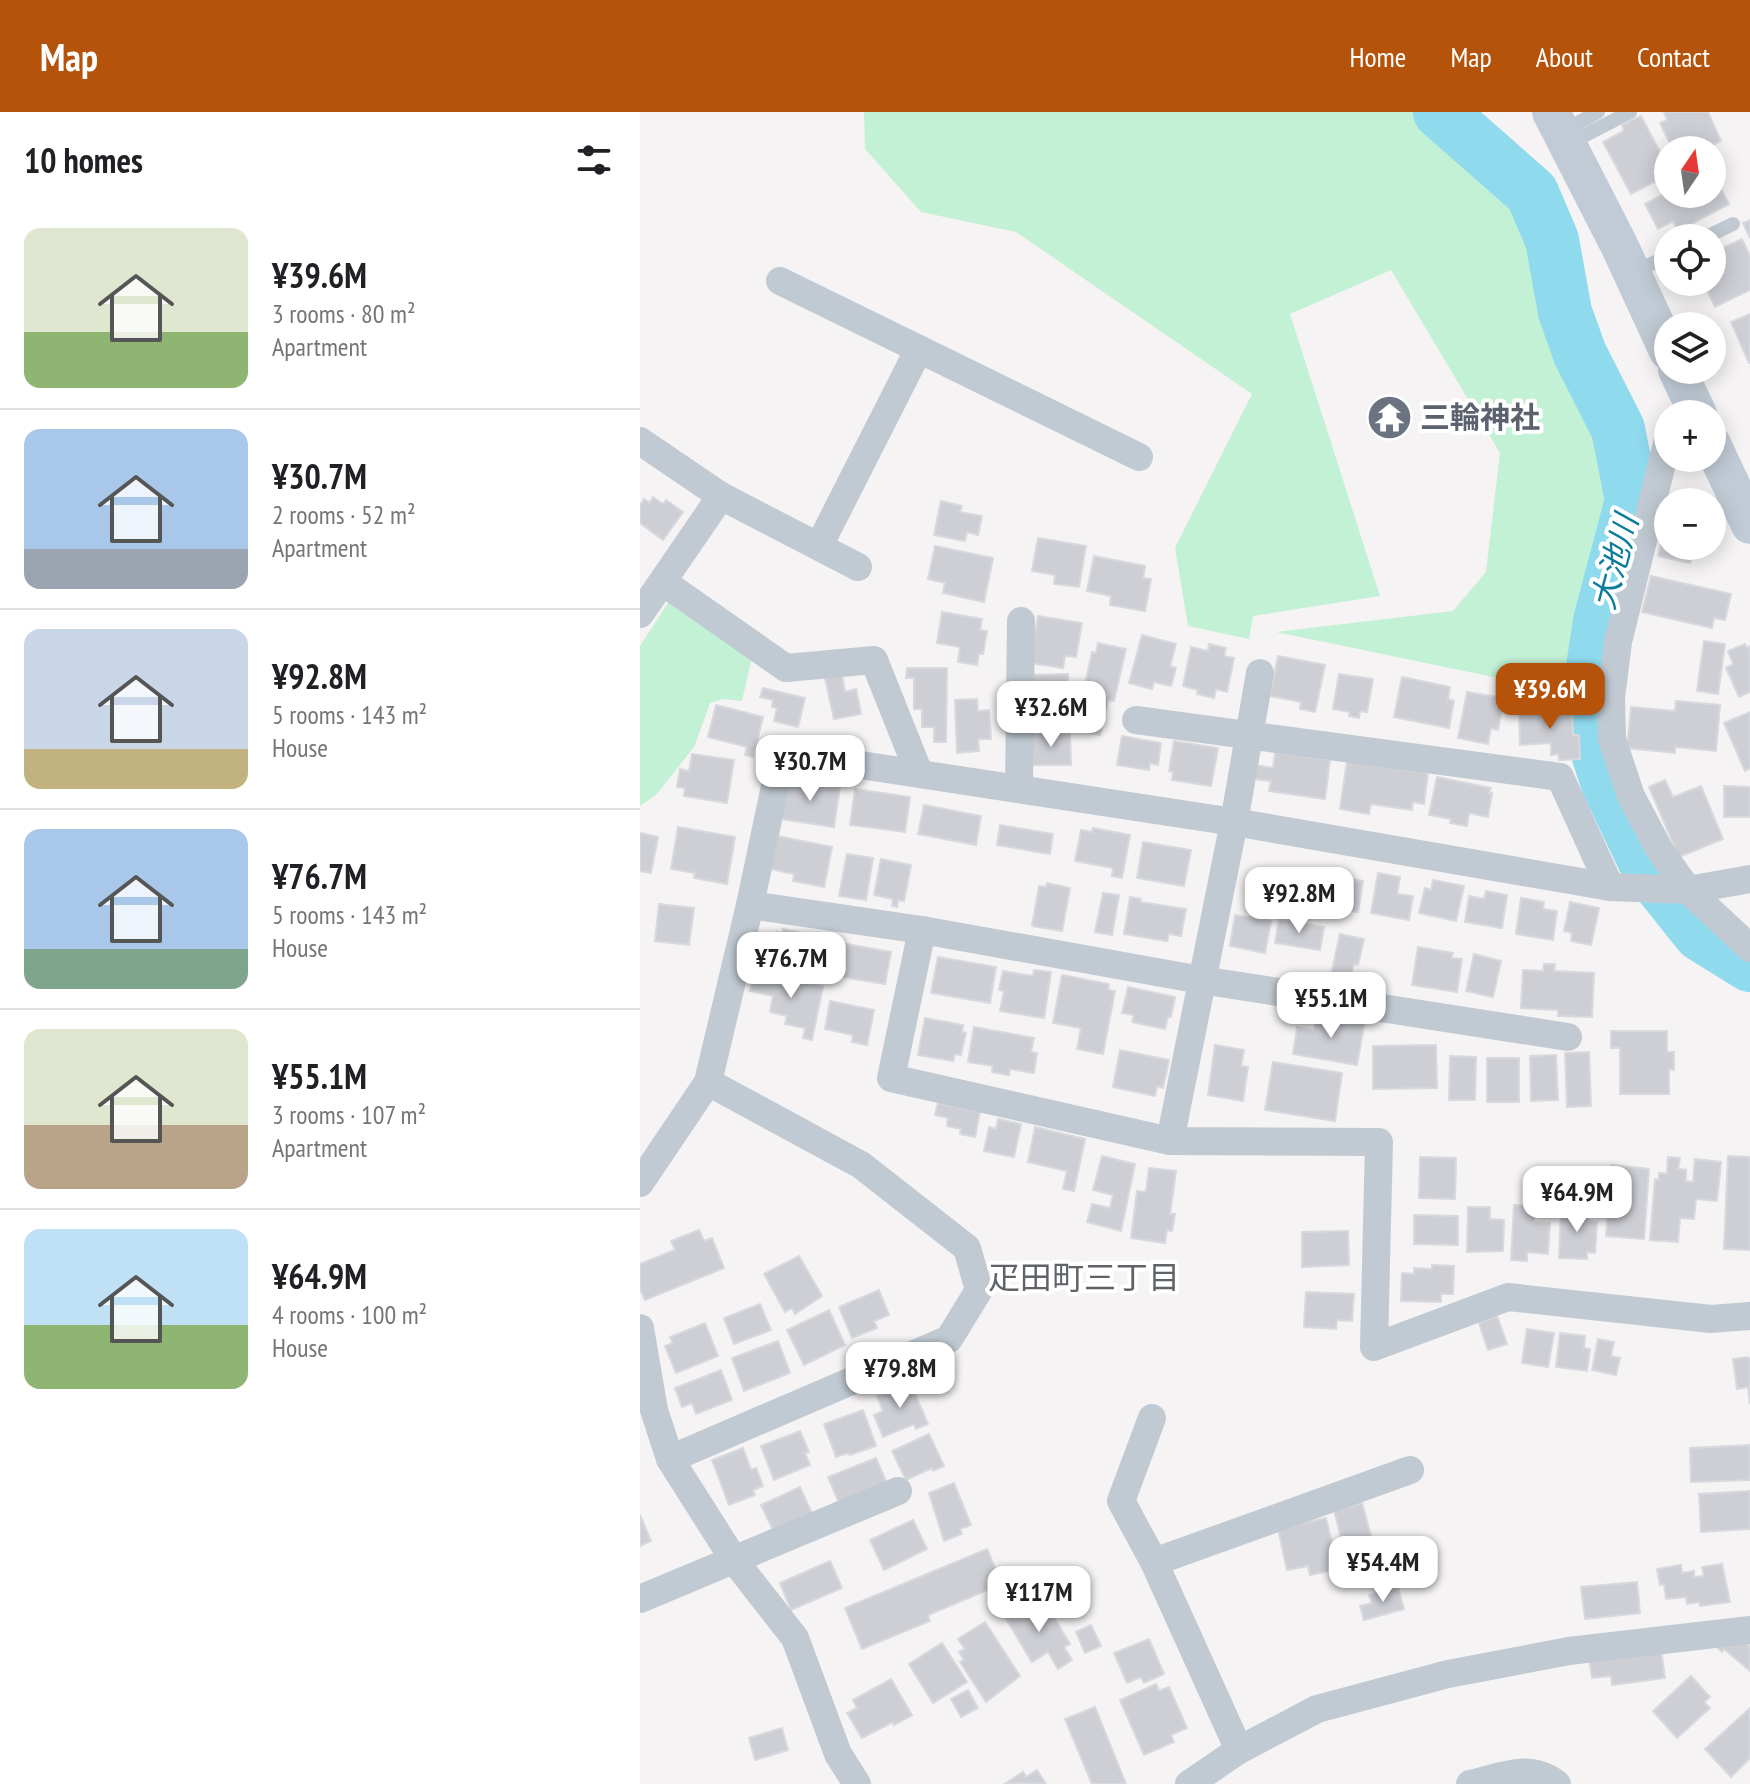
<!DOCTYPE html>
<meta charset="utf-8">
<style>
body{margin:0;font-family:"PT Sans Narrow","Noto Sans JP",sans-serif;background:#f2f2f2;color:#202124;height:100vh;display:flex;flex-direction:column;font-size:30px;white-space:nowrap}
*{box-sizing:border-box;margin:0}
p{font-size:26px;color:#757577}
.icon{flex:none;width:44px;height:44px;fill:none;stroke:currentColor;stroke-width:2;stroke-linecap:round;stroke-linejoin:round}
.map{position:relative;flex:1;overflow:hidden}
.side{display:flex;flex-direction:column;background:#fff;width:640px}
.side>*{flex:none}
.needle{width:52px;rotate:13deg}
.fabs{position:absolute;left:1014px;top:24px;display:grid;gap:16px}
.fabs a{display:grid;place-items:center;width:72px;height:72px;border-radius:50%;background:#fff;box-shadow:0 4px 20px #0003;font-size:40px}
.price{position:absolute;translate:-50% -68px;padding:0 18px;border-radius:16px;background:#fff;color:#222;font-size:26px;line-height:52px;filter:drop-shadow(0 2px 4px #0008)}
.price::after{content:'';position:absolute;left:50%;top:48px;width:24px;height:18px;margin-left:-12px;background:inherit;clip-path:polygon(0 0,100% 0,50% 100%)}
.price.active{background:#b45309;color:#fff}
ul{padding:0;list-style:none}
li{display:flex;align-items:center;gap:24px;height:200px;padding:0 24px}
li+li{border-top:2px solid #e0e0e0}
li span{display:grid;place-items:center;flex:none;width:224px;height:160px;border-radius:16px;color:#555}
li>.icon{margin-inline-start:auto}
span .icon{width:96px;height:96px;fill:#fffc;stroke-width:1}
li b{font-size:34px}
h2{display:flex;justify-content:space-between;align-items:center;height:96px;padding:0 24px;font-size:34px}
header{display:flex;align-items:center;gap:48px;box-sizing:border-box;height:112px;padding:0 40px;background:#b45309;color:#fff}
header strong{font-size:38px}
nav{display:flex;gap:44px;margin-inline-start:auto;font-size:28px}
main{display:flex;flex:1;min-height:0}
.map>svg:first-child{display:block}
.green{fill:#c3f1d5}
.lines{fill:none;stroke-linecap:round;stroke-linejoin:round}
.river{stroke:#90daee;stroke-width:54}
.building{fill:#cdcfd5;stroke:#d7d9de;stroke-width:2}
.lane{stroke:#c1cad2;stroke-width:14}
.street{stroke:#c1cad2;stroke-width:28}
.secondary{stroke:#c1cbd6;stroke-width:38}
.labels{text-anchor:middle;stroke-width:8;stroke-linejoin:round;paint-order:stroke}
.worship-label{font-size:30px;font-weight:bold;fill:#5b616d;stroke:#fff;text-anchor:start}
.water-label{font-size:32px;font-style:italic;fill:#0c7c9b;stroke:#fff}
.neighbourhood-label{font-size:32px;fill:#5f6368;stroke:#fff}
</style>
<header>
<strong>Map</strong>
<nav><a>Home</a><a>Map</a><a>About</a><a>Contact</a></nav>
</header>
<main>
<section class="side">
<h2>10 homes<svg class="icon" aria-label="filters" viewBox="0 0 24 24"><path d="M4 7h16M4 17h16"/><circle cx="9" cy="7" r="2"/><circle cx="15" cy="17" r="2"/></svg></h2>
<ul>
<li><span style="background:linear-gradient(#dfe7d0 65%,#8fb573 0)"><svg class="icon" aria-label="home" viewBox="0 0 24 24"><path d="M3 11l9-7 9 7M6 9v11h12V9"/></svg></span><div><b>¥39.6M</b><p>3 rooms · 80 m²</p><p>Apartment</p></div></li>
<li><span style="background:linear-gradient(#a9c7e8 75%,#9aa5b1 0)"><svg class="icon" aria-label="home" viewBox="0 0 24 24"><path d="M3 11l9-7 9 7M6 9v11h12V9"/></svg></span><div><b>¥30.7M</b><p>2 rooms · 52 m²</p><p>Apartment</p></div></li>
<li><span style="background:linear-gradient(#c9d6e8 75%,#c2b280 0)"><svg class="icon" aria-label="home" viewBox="0 0 24 24"><path d="M3 11l9-7 9 7M6 9v11h12V9"/></svg></span><div><b>¥92.8M</b><p>5 rooms · 143 m²</p><p>House</p></div></li>
<li><span style="background:linear-gradient(#a9c7e8 75%,#7fa58c 0)"><svg class="icon" aria-label="home" viewBox="0 0 24 24"><path d="M3 11l9-7 9 7M6 9v11h12V9"/></svg></span><div><b>¥76.7M</b><p>5 rooms · 143 m²</p><p>House</p></div></li>
<li><span style="background:linear-gradient(#dfe7d0 60%,#b9a48a 0)"><svg class="icon" aria-label="home" viewBox="0 0 24 24"><path d="M3 11l9-7 9 7M6 9v11h12V9"/></svg></span><div><b>¥55.1M</b><p>3 rooms · 107 m²</p><p>Apartment</p></div></li>
<li><span style="background:linear-gradient(#bfe0f5 60%,#8fb573 0)"><svg class="icon" aria-label="home" viewBox="0 0 24 24"><path d="M3 11l9-7 9 7M6 9v11h12V9"/></svg></span><div><b>¥64.9M</b><p>4 rooms · 100 m²</p><p>House</p></div></li>
</ul>
</section>
<div class="map">
<svg width="1110" height="1672" viewBox="0 0 1110 1672">
<rect width="100%" height="100%" fill="#f5f3f3"/>
<g class="green">
<path d="M224,0H786L884,89L914,198L975,375L936,582L636,520L813,499L846,460L860,341L751,158L650,202L740,484L613,504L609,527L548,514L535,436L612,282L376,120L281,100L225,37Z"/>
<path d="M30,488L112,545L102,589L83,587L70,591L54,635L17,682L0,694V534Z"/>
</g>
<g class="lines">
<path class="river" d="M800,0L892,81L912,128L925,200L940,242L978,317L992,388L960,509L950,575L955,632L968,672L1009,758L1060,822L1110,853"/>
</g>
<g class="building">
<path d="M1024,0H1068L1081,29L1062,38H1033L1020,11L1027,8Z"/>
<path d="M1001,4L1028,55V63L991,82L963,30L984,19L982,13Z"/>
<path d="M1072,60L1089,92L1038,119L1033,109L1018,117L1005,92L1028,80V82H1072Z"/>
<path d="M1110,108V126L1103,111Z"/>
<path d="M1102,127L1110,144V178L1075,195L1063,170H1072V141Z"/>
<path d="M1110,202V251H1109L1091,210Z"/>
<path d="M13,385L23,392L26,388L43,400L23,428L0,411V393L4,387L10,391Z"/>
<path d="M301,389L322,394L320,400L342,404L338,423L327,420L325,429L294,423Z"/>
<path d="M1021,389L1028,391V434H1060L1058,442L1053,441L1050,451L1018,444L1026,410L1017,407Z"/>
<path d="M398,426L446,434L439,475L414,472L415,463L392,459Z"/>
<path d="M295,434L353,446L344,490L303,481L305,471L288,467Z"/>
<path d="M454,444L505,454L503,466L511,467L505,499L470,493L471,484L447,479Z"/>
<path d="M1011,464L1091,482L1085,508L1074,506L1072,516L1002,500Z"/>
<path d="M302,500L342,507L340,518L347,519L343,542H339L337,553L318,550L320,535L297,531Z"/>
<path d="M398,504L442,511L436,545L425,544L423,556L390,551Z"/>
<path d="M502,523L536,532L530,554L536,556L531,574L514,570L512,577L489,571Z"/>
<path d="M1064,529L1085,532L1078,582L1057,579Z"/>
<path d="M458,531L486,537L474,589L468,588L460,623L441,619L445,598L440,596L452,540L456,541Z"/>
<path d="M569,532L586,536L584,544L594,546L587,580L576,577L574,586L557,582L558,578L543,574L551,535L568,539Z"/>
<path d="M1105,532L1107,536L1110,534V580L1099,585L1086,556L1093,552L1088,539Z"/>
<path d="M638,544L685,553L675,600L660,597L661,590L630,584Z"/>
<path d="M267,556H307L306,630H294V615H282V597H274V566H266Z"/>
<path d="M201,558L205,580L216,577L221,602L194,607L184,562Z"/>
<path d="M428,562V597H405V606H388V563Z"/>
<path d="M699,562L733,567L727,600L720,599L719,606L709,604L710,600L693,597Z"/>
<path d="M762,565L810,575L808,587L814,589L809,616L754,605Z"/>
<path d="M123,576L165,586L158,615L134,609L137,596L132,595L133,588L120,585Z"/>
<path d="M827,580L864,586L858,618L851,616L848,632L818,626Z"/>
<path d="M337,587L338,599L349,598L351,627H338L339,639L317,641L315,588Z"/>
<path d="M1036,589L1080,593L1076,639L1035,635V641L987,636L991,595L1035,599Z"/>
<path d="M76,593L123,605L113,645L105,643L107,635L68,625Z"/>
<path d="M932,596L933,623H939L940,647L919,648L918,642L911,643V631L880,633L879,598Z"/>
<path d="M1110,600V656L1105,659L1084,611Z"/>
<path d="M392,621L430,622L431,653H392Z"/>
<path d="M482,624L521,631L518,653L510,651L509,658L477,653Z"/>
<path d="M534,629L578,636L571,674L532,668L533,660L529,659Z"/>
<path d="M635,640L690,648L685,687L629,679L631,669L614,667L615,653L633,656Z"/>
<path d="M52,642L94,648L87,691L44,684L45,676L37,675L40,657L49,659Z"/>
<path d="M707,649L788,661L784,692L773,690L772,698L731,692L729,702L700,697Z"/>
<path d="M797,665L851,676L849,681H852L848,705L829,701L827,714L810,711L811,707L789,703Z"/>
<path d="M146,667L200,675L194,715L140,707Z"/>
<path d="M1025,668L1033,685L1061,674L1083,727L1039,745L1009,675Z"/>
<path d="M1084,674L1110,675V705H1084Z"/>
<path d="M215,677L270,685L265,720L210,713Z"/>
<path d="M284,693L341,704L336,733L278,722Z"/>
<path d="M360,713L413,722L410,742L357,733Z"/>
<path d="M38,715L95,725L87,772L54,766L55,761L31,757Z"/>
<path d="M453,716L490,723L482,766L472,764L473,756L435,749L441,718L452,720Z"/>
<path d="M0,721L18,725L11,761L0,759Z"/>
<path d="M138,724L192,735L184,775L153,769L154,762L131,757Z"/>
<path d="M503,730L551,738L544,774L497,766Z"/>
<path d="M207,742L233,746L226,788L199,784Z"/>
<path d="M241,747L271,753L264,789L258,788L257,795L252,794L253,787L234,783Z"/>
<path d="M679,758L708,762L707,766L723,769L718,800L673,792Z"/>
<path d="M738,761L760,765L757,782L773,784L769,808L731,801Z"/>
<path d="M793,768L824,774L816,809L779,801L785,776L791,778Z"/>
<path d="M407,771L430,776L422,819L392,814L399,774L406,775Z"/>
<path d="M846,779L867,783L862,816L825,810L829,784L844,787Z"/>
<path d="M463,781L479,783L472,823L455,820Z"/>
<path d="M490,785L501,787L500,790L546,797L541,824L529,822L527,829L484,822Z"/>
<path d="M881,786L904,790L903,797L917,799L913,828L876,822Z"/>
<path d="M930,790L959,796L951,833L931,829L932,821L924,819Z"/>
<path d="M19,792L54,796L49,833L15,829Z"/>
<path d="M595,803L631,809L625,841L590,834Z"/>
<path d="M639,807L684,815L680,838L635,831Z"/>
<path d="M143,817L183,825L177,854L132,844L137,820L142,822Z"/>
<path d="M700,822L724,827L718,853L714,852L710,868L691,863Z"/>
<path d="M201,831L251,840L245,872L196,864Z"/>
<path d="M778,835L813,841L811,846L822,847L817,880L772,873Z"/>
<path d="M834,842L861,849L853,885L826,879Z"/>
<path d="M298,845L356,855L350,891L291,881Z"/>
<path d="M904,852H915L914,859L954,861L952,905L918,904V898L881,896L883,858L903,859Z"/>
<path d="M394,858L411,860L404,906L360,899L364,879L359,878L363,859L393,864Z"/>
<path d="M114,860L183,874L172,928L163,926L165,916L145,912L147,904L130,900L133,884L110,879Z"/>
<path d="M422,863L469,872L468,878L475,879L463,942L437,937L441,916L413,911Z"/>
<path d="M488,875L535,885L531,905H528L525,917L492,910L494,903L482,901Z"/>
<path d="M190,889L234,898L227,933L212,930L213,923L185,917Z"/>
<path d="M676,904L698,907L699,904L725,908L717,953L653,942L657,915L674,918Z"/>
<path d="M285,906L323,913L322,920L326,921L321,943L315,942L313,949L278,943Z"/>
<path d="M334,915L394,926L391,940L397,941L394,961L370,957L369,963L352,960L353,954L328,950Z"/>
<path d="M971,919H1027V940H1034V958L1029,957V982H980V936H971Z"/>
<path d="M575,933L604,938L601,954L608,955L603,989L568,983Z"/>
<path d="M796,933L797,976L733,977V934Z"/>
<path d="M480,938L529,948L523,976L517,974L515,984L473,975Z"/>
<path d="M949,940L951,994L927,995L925,941Z"/>
<path d="M916,943L918,988L891,989L890,944Z"/>
<path d="M810,944L836,945L835,988H809Z"/>
<rect x="847" y="946" width="32" height="44"/>
<path d="M633,950L702,961L695,1009L625,998Z"/>
<path d="M298,991L340,1000L335,1025L320,1022L321,1017L307,1014L308,1006L295,1003Z"/>
<path d="M358,1007L381,1012L374,1045L344,1039L349,1015L356,1017Z"/>
<path d="M395,1015L445,1027L434,1079L423,1077L427,1059L388,1050Z"/>
<path d="M462,1044L495,1052L481,1119L447,1110L452,1092L470,1096L473,1083L453,1078Z"/>
<path d="M1088,1044L1110,1045V1138L1084,1137Z"/>
<path d="M780,1045L816,1046L815,1087L779,1086Z"/>
<path d="M1028,1045L1040,1046L1038,1057L1046,1058V1069L1053,1070L1055,1047L1081,1050L1077,1089L1056,1087L1054,1107L1040,1106L1038,1130L1010,1128L1015,1067L1019,1068V1061L1027,1062Z"/>
<path d="M972,1053L1009,1057L1004,1127L966,1124Z"/>
<path d="M509,1056L536,1059L530,1102H535L532,1119L527,1118L525,1131L491,1126L497,1079L506,1080Z"/>
<path d="M874,1093L895,1094L894,1110L910,1111L908,1142L887,1140V1149L871,1148Z"/>
<path d="M828,1095H850V1107L864,1108L863,1139L827,1140Z"/>
<path d="M921,1097L949,1098L948,1109L957,1110L955,1141L947,1140V1147L919,1146Z"/>
<path d="M774,1103L818,1104V1133L774,1132Z"/>
<path d="M59,1118L64,1129L72,1126L84,1156L5,1188L0,1177V1152L35,1138L31,1129Z"/>
<path d="M708,1119L709,1153L662,1155V1120Z"/>
<path d="M159,1144L182,1184L155,1202L152,1196L145,1200L124,1162Z"/>
<path d="M792,1153L814,1154L813,1182H801V1190L761,1189L762,1161L774,1162V1156L792,1157Z"/>
<path d="M239,1178L249,1203L234,1209L237,1216L212,1226L199,1195Z"/>
<path d="M666,1180L714,1182L712,1209L697,1208L696,1217L664,1215Z"/>
<path d="M120,1192L131,1218L94,1232L84,1206Z"/>
<path d="M189,1198L205,1233L164,1253L147,1218Z"/>
<path d="M857,1204L867,1232L848,1238L839,1211Z"/>
<path d="M65,1211L78,1244L36,1261L25,1234L33,1231L30,1225Z"/>
<path d="M887,1217L914,1221L908,1255L882,1251Z"/>
<path d="M920,1221L945,1224L944,1236L950,1237L947,1259L916,1255Z"/>
<path d="M958,1227L974,1230L971,1244L980,1246L976,1263L952,1258Z"/>
<path d="M138,1229L150,1261L104,1279L92,1246Z"/>
<path d="M1108,1245L1110,1248V1292L1108,1275L1097,1277L1093,1247Z"/>
<path d="M81,1258L92,1288L56,1302L52,1291L42,1295L35,1276Z"/>
<path d="M270,1270L288,1312L276,1317L274,1312L243,1325L234,1303L243,1299L237,1284Z"/>
<path d="M223,1298L236,1334L210,1343L208,1341L196,1345L184,1312Z"/>
<path d="M160,1319L169,1340L165,1341L170,1353L134,1368L121,1334Z"/>
<path d="M289,1322L304,1354L293,1359L292,1356L266,1368L252,1339Z"/>
<path d="M1110,1333V1368L1051,1370L1050,1336Z"/>
<path d="M103,1336L111,1358L116,1356L123,1374L113,1378L115,1383L89,1393L72,1348Z"/>
<path d="M236,1346L247,1372L199,1391L188,1365Z"/>
<path d="M314,1371L331,1413L320,1417L322,1422L304,1429L289,1381Z"/>
<path d="M160,1375L174,1406L134,1420L121,1393Z"/>
<path d="M1110,1379V1417L1061,1420L1059,1382Z"/>
<path d="M722,1391L731,1424L714,1429L716,1438L705,1441L694,1398Z"/>
<path d="M0,1403L11,1429L0,1434Z"/>
<path d="M686,1406L698,1457L670,1463L668,1454L647,1458L638,1417Z"/>
<path d="M273,1408L287,1437L244,1458L230,1428Z"/>
<path d="M347,1437L362,1472L288,1503L290,1509L222,1537L205,1496Z"/>
<path d="M190,1449L202,1476L151,1498L140,1471Z"/>
<path d="M1082,1452L1090,1490L1060,1494L1059,1490L1047,1492L1046,1485L1026,1487L1024,1472L1020,1473L1017,1457L1041,1453L1042,1461L1054,1459V1465L1064,1464L1062,1455Z"/>
<path d="M997,1470L1000,1501L945,1507L941,1475Z"/>
<path d="M758,1475L764,1497L724,1508L720,1494L732,1491L729,1483Z"/>
<path d="M382,1491L383,1493L387,1491L394,1503L408,1495L430,1532L424,1535L432,1548L418,1557L408,1540L392,1550L363,1502Z"/>
<path d="M345,1510L380,1564L346,1590L320,1550L324,1548L319,1540L325,1537L318,1527Z"/>
<path d="M451,1513L461,1534L445,1541L436,1520Z"/>
<path d="M1097,1523L1110,1534V1559L1084,1537L1082,1540L1075,1534Z"/>
<path d="M509,1527L524,1562L504,1571L501,1565L487,1571L474,1541Z"/>
<path d="M302,1531L327,1570L293,1591L269,1552Z"/>
<path d="M1021,1537L1025,1566L972,1573L971,1564L952,1566L949,1547Z"/>
<path d="M1051,1564L1070,1585L1064,1590L1070,1596L1037,1626L1013,1599Z"/>
<path d="M251,1567L272,1603L254,1613L253,1610L222,1626L207,1601L217,1596L213,1588Z"/>
<path d="M516,1572L519,1579L529,1575L547,1616L531,1623L534,1630L504,1643L480,1588Z"/>
<path d="M328,1578L338,1596L321,1605L311,1587Z"/>
<path d="M455,1595L486,1672H452L425,1607Z"/>
<path d="M1110,1596V1646L1091,1665L1065,1637Z"/>
<path d="M142,1616L148,1638L115,1648L109,1626Z"/>
<path d="M397,1658L406,1672L366,1671L383,1660L386,1665Z"/>
</g>
<g class="lines">
<g class="lane">
<path d="M923,19L958,0"/>
<path d="M930,31L990,0"/>
<path d="M1064,126L1093,112"/>
<path d="M992,161L1028,144"/>
</g>
<g class="street">
<path d="M140,169L499,345"/>
<path d="M1028,327L978,530L971,586L972,627L991,684L1019,737L1048,778L1110,836"/>
<path d="M0,329L81,384L0,502"/>
<path d="M81,384L218,455"/>
<path d="M179,434L279,237"/>
<path d="M23,470L146,556L234,548L279,661"/>
<path d="M496,608L920,665L970,775"/>
<path d="M379,677L381,509"/>
<path d="M110,793L282,818L561,868L928,925"/>
<path d="M282,818L251,966L530,1029L739,1030L734,1235L868,1185L1071,1207L1110,1204"/>
<path d="M530,1029L594,710L620,561"/>
<path d="M0,1071L68,970L110,793L142,641L594,710L970,775L1048,778L1110,767"/>
<path d="M0,1216L14,1298L30,1347L94,1448L155,1526L198,1642L217,1672"/>
<path d="M512,1306L481,1389L514,1450L599,1638"/>
<path d="M30,1347L309,1227L339,1178L327,1136L221,1053L68,970"/>
<path d="M514,1450L770,1358"/>
<path d="M0,1487L258,1379"/>
<path d="M549,1672L599,1638L677,1597L808,1562L929,1539L1110,1518"/>
<path d="M830,1672C862,1665 889,1650 917,1672"/>
</g>
<g class="secondary">
<path d="M911,0L980,135L1028,239"/>
<path d="M1037,258L1058,302"/>
<path d="M1072,332L1110,413"/>
</g>
</g>
<defs>
<symbol id="temple-disc" viewBox="-11 -11 22 22"><circle r="9.5" fill="#6b7280" stroke="#fff"/><path d="M0-6L5-2H3V0L6.5 2.5H4V6H1.5V3h-3V6H-4V2.5H-6.5L-3 0V-2H-5Z" fill="#fff"/></symbol>
</defs>
<g fill-rule="evenodd">
<use href="#temple-disc" x="724" y="280" width="51" height="51"/>
</g>
<g class="labels">
<g class="worship-label">
<text x="780" y="316">三輪神社</text>
</g>
<g class="water-label">
<text transform="translate(975 450) rotate(-75)" y="11">大池川</text>
</g>
<g class="neighbourhood-label">
<text x="444" y="1177">疋田町三丁目</text>
</g>
</g>
</svg>
<div class="fabs">
<a><svg class="needle" viewBox="-14 -14 28 28"><path d="M0-13l5 13h-10z" fill="#e53935"/><path d="M0 13l5-13h-10z" fill="#757577"/></svg></a>
<a><svg class="icon" aria-label="locate" viewBox="0 0 24 24"><circle cx="12" cy="12" r="6"/><path d="M12 2v4M12 18v4M2 12h4M18 12h4"/></svg></a>
<a><svg class="icon" aria-label="layers" viewBox="0 0 24 24"><path d="M12 4l9 5-9 5-9-5zM3 14l9 5 9-5"/></svg></a>
<a>+</a>
<a>−</a>
</div>
<b class="price active" style="left:910px;top:619px">¥39.6M</b>
<b class="price" style="left:411px;top:637px">¥32.6M</b>
<b class="price" style="left:170px;top:691px">¥30.7M</b>
<b class="price" style="left:659px;top:823px">¥92.8M</b>
<b class="price" style="left:151px;top:888px">¥76.7M</b>
<b class="price" style="left:691px;top:928px">¥55.1M</b>
<b class="price" style="left:937px;top:1122px">¥64.9M</b>
<b class="price" style="left:260px;top:1298px">¥79.8M</b>
<b class="price" style="left:743px;top:1492px">¥54.4M</b>
<b class="price" style="left:399px;top:1522px">¥117M</b>
</div>
</main>
